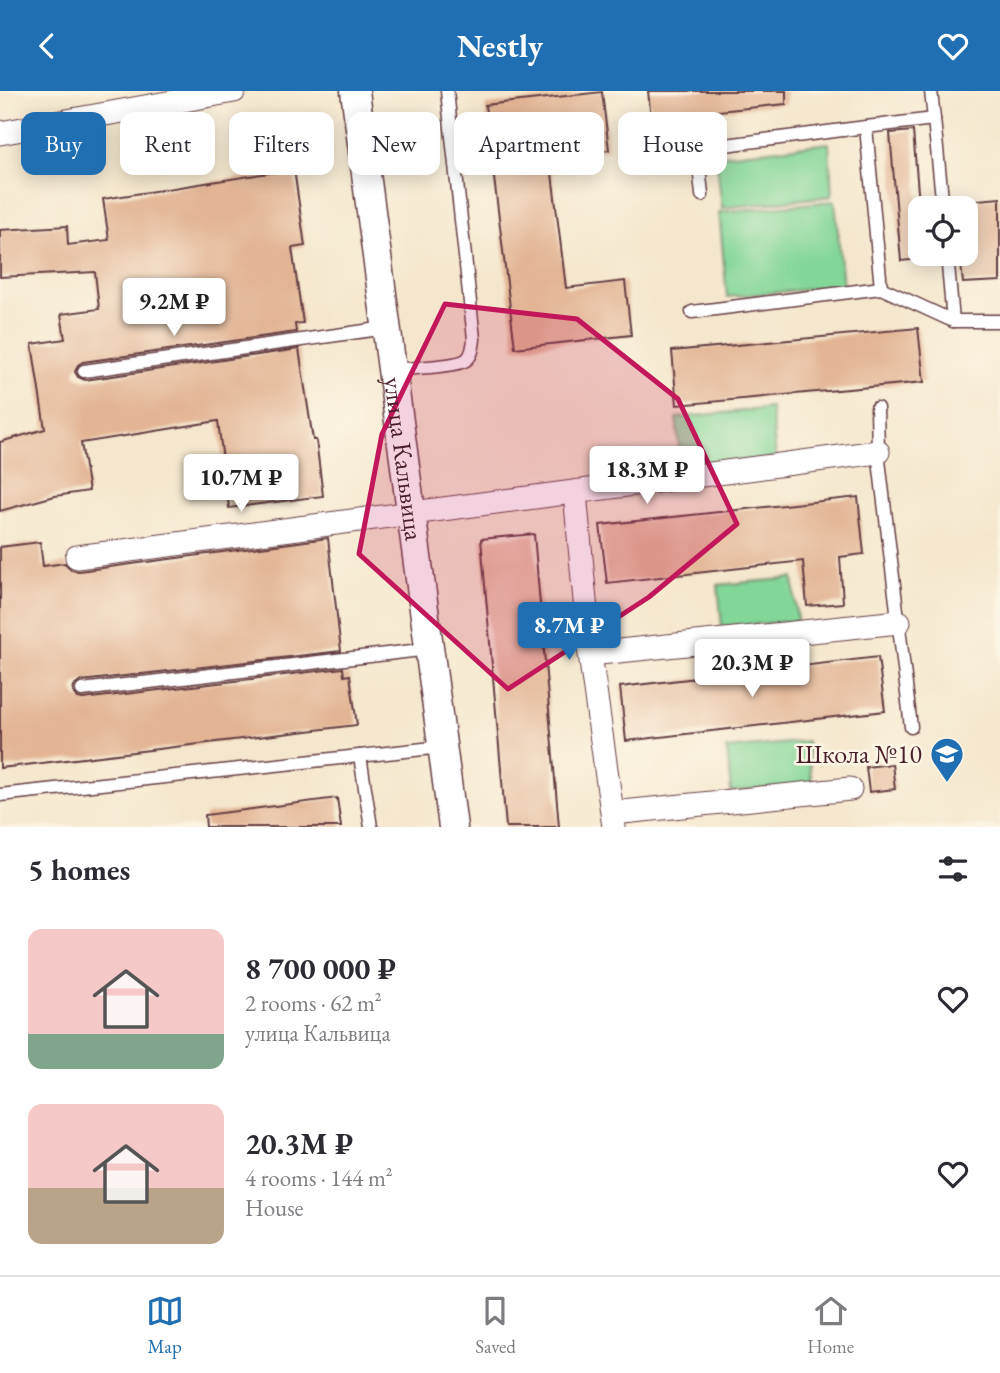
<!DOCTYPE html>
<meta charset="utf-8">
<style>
body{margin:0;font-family:"EB Garamond",serif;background:#f7f7f7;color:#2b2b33;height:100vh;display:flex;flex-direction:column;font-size:26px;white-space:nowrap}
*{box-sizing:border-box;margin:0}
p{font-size:23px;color:#7c7c81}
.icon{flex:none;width:38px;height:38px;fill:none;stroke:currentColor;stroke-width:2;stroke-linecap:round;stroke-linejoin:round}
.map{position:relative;height:736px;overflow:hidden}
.side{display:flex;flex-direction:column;background:#fff;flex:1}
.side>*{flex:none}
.guide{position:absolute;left:21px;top:21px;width:959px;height:63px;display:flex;gap:14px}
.buttons{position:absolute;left:908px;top:105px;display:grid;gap:14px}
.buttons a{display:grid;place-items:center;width:70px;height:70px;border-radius:14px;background:#fff;box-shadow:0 4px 18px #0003;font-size:35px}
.price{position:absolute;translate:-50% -60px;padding:0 16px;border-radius:7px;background:#fff;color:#222;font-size:23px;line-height:46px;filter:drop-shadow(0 2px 4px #0008)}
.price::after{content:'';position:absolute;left:50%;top:42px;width:21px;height:16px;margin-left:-10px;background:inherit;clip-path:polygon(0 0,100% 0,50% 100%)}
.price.active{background:#1f6fb2;color:#fff}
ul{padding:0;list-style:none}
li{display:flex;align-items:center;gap:21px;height:175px;padding:0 28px}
li span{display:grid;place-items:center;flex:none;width:196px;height:140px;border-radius:14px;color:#555}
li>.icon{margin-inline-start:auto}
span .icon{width:84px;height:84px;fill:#fffc;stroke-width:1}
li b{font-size:30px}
h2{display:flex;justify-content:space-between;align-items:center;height:84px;padding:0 28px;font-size:30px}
.chip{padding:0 24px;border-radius:14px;background:#fff;box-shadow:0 4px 18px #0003;font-size:24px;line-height:63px}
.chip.active{background:#1f6fb2;color:#fff}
header{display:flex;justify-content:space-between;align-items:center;height:91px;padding:0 28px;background:#1f6fb2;color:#fff;font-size:32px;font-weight:700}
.dock{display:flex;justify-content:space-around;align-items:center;height:98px;border-top:2px solid #e1e1e2;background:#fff;font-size:19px;color:#7c7c81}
.dock a{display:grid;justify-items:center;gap:4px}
.dock .active{color:#1f6fb2}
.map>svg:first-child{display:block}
.green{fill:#82d698;stroke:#667a62;stroke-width:2}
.building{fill:#e3b595}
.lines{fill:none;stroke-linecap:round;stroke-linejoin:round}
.service-casing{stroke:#643d43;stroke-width:15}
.minor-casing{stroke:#643d43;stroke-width:25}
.tertiary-casing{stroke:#643d43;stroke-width:31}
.service{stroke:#fff;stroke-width:12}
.minor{stroke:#fff;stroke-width:23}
.tertiary{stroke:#fff;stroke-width:28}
.marked{fill:#c2185b;fill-opacity:0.2;stroke:#c2185b;stroke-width:5;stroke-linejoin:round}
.labels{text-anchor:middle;stroke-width:5;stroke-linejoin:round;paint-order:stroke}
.street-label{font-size:26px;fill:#4a1f2b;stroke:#fcf5e5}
.poi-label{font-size:26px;fill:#4a1f2b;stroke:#fcf5e5;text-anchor:end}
</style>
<header><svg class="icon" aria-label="back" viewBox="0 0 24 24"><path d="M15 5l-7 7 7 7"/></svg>Nestly<svg class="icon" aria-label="heart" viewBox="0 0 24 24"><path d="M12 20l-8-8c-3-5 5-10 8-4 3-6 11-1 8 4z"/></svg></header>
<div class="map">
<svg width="1000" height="736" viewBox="0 0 1000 736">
<rect width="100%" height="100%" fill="#fcf5e5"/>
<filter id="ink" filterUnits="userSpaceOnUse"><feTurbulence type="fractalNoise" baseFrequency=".0143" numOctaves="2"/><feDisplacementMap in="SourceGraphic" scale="14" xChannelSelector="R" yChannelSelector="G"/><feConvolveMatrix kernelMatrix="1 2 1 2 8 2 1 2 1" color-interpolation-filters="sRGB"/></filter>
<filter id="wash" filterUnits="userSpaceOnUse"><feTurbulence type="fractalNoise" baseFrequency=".00686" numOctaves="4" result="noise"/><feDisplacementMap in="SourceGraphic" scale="28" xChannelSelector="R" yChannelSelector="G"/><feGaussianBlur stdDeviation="1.57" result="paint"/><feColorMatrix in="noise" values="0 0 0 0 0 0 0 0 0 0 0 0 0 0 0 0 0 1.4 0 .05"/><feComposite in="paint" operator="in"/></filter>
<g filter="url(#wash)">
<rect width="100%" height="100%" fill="#f5e7cd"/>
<g class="green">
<path d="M829,52L832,105L722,117L716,65Z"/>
<path d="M835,110L843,195L727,206L719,121Z"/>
<path d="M771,317L776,367L681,376L676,327Z"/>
<path d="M793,487L797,530L722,536L718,494Z"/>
<path d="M807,650L812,693L731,701L727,658Z"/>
</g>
<g id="blocks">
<g class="building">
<path d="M648,0H786V13L651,27Z"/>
<path d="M602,1L609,59L550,66L566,197L625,190L631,244L515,257L485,14Z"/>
<path d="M913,40L920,125V168L901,170L890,42Z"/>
<path d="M294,78L305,155L292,157L303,232L295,233L296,241L83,271L78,274L75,281L78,286L85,289L299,258L313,349H316L323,405L229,417L218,330L81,352L89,400L55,405L0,420V351L45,338L32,253L65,248L61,223L99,218L95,181L0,186V139L67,135L68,154L109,149L103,108Z"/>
<path d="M1000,107V190L963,192L960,163H966V110Z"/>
<path d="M918,237L924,291L677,314L672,260Z"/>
<path d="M858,406L864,463L840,466L843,512L807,515L803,470L607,492L600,434Z"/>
<path d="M534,443L559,736H506L481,448Z"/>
<path d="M328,447L341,560L81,590L74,595L73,601L78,607L83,608L343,577L344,585L350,584L357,634L0,677V456L40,451L43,475L65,472L71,479L79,480Z"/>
<path d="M878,566L885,620L626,650L620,596Z"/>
<path d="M892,673L895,698L869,701L866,676Z"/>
<path d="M337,707L341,736H206L205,724Z"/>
</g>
</g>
</g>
<g filter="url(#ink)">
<use href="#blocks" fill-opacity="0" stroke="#643d43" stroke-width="2"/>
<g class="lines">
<defs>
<g id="service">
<path d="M934,28L943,117"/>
<path d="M702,104C701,87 694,66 710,56L866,36"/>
<path d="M947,163L953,230"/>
<path d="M881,197L953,230H1000"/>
<path d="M692,221L881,197L866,36L934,28L931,0"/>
<path d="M392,279C407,277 456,276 466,269C473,264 473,255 474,248L447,0"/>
<path d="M84,280L386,237"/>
<path d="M877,317L878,361L911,636"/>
<path d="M82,599L429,558"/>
<path d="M360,665L371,736"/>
<path d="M0,704L442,656"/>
</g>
<g id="minor">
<path d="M0,42L234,0"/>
<path d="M575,402L590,563L614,736"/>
<path d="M77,466L878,361"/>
<path d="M590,563L899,531"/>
<path d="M613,722L850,698"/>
</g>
<g id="tertiary">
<path id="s1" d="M355,0L453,736"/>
</g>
</defs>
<use href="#service" class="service-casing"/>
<use href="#minor" class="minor-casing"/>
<use href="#tertiary" class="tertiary-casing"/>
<use href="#service" class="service"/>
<use href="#minor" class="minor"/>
<use href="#tertiary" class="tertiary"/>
</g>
</g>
<path class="marked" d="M445,213L577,228L678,308L737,433L649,506L508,598L359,463L382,343Z"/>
<defs>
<symbol id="school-pin" viewBox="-11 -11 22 30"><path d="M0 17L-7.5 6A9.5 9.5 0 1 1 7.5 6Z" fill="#1f6fb2" stroke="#fcf5e5"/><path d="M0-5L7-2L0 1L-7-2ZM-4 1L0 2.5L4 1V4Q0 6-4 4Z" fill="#fff"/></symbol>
</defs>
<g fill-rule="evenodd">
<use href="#school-pin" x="928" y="644" width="38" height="52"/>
</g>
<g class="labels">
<g class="street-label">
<text dy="9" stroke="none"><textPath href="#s1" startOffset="371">улица Кальвица</textPath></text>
</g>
<g class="poi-label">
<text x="922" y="672">Школа №10</text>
</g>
</g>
</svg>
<div class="buttons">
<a><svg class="icon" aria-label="locate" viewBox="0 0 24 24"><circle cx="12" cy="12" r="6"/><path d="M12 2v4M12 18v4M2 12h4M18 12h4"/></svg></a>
</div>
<b class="price" style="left:174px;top:247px">9.2M ₽</b>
<b class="price" style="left:647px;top:415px">18.3M ₽</b>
<b class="price" style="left:241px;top:423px">10.7M ₽</b>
<b class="price active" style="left:569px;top:571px">8.7M ₽</b>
<b class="price" style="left:752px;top:608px">20.3M ₽</b>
<div class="guide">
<a class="chip active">Buy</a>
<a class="chip">Rent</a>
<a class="chip">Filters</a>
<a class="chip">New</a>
<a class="chip">Apartment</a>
<a class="chip">House</a>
</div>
</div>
<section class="side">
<h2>5 homes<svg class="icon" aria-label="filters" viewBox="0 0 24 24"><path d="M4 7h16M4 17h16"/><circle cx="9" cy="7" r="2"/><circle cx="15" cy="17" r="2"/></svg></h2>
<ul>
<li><span style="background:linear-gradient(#f6c9c9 75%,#7fa58c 0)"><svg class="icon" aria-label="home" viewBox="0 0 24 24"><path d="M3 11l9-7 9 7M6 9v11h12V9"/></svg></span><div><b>8 700 000 ₽</b><p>2 rooms · 62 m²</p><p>улица Кальвица</p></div><svg class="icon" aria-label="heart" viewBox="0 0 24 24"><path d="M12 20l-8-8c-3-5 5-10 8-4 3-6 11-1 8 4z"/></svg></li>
<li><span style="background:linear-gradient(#f6c9c9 60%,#b9a48a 0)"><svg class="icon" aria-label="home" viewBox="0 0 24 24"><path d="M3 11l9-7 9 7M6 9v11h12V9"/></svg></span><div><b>20.3M ₽</b><p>4 rooms · 144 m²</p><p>House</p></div><svg class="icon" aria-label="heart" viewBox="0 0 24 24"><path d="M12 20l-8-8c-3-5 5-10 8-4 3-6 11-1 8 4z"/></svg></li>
</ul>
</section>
<nav class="dock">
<a class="active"><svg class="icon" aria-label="map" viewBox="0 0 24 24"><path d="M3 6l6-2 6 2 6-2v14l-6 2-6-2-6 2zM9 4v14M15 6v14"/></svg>Map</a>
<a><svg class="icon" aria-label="saved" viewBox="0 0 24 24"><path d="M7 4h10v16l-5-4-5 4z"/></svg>Saved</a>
<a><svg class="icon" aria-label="home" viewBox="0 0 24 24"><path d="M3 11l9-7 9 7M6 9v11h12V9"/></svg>Home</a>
</nav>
